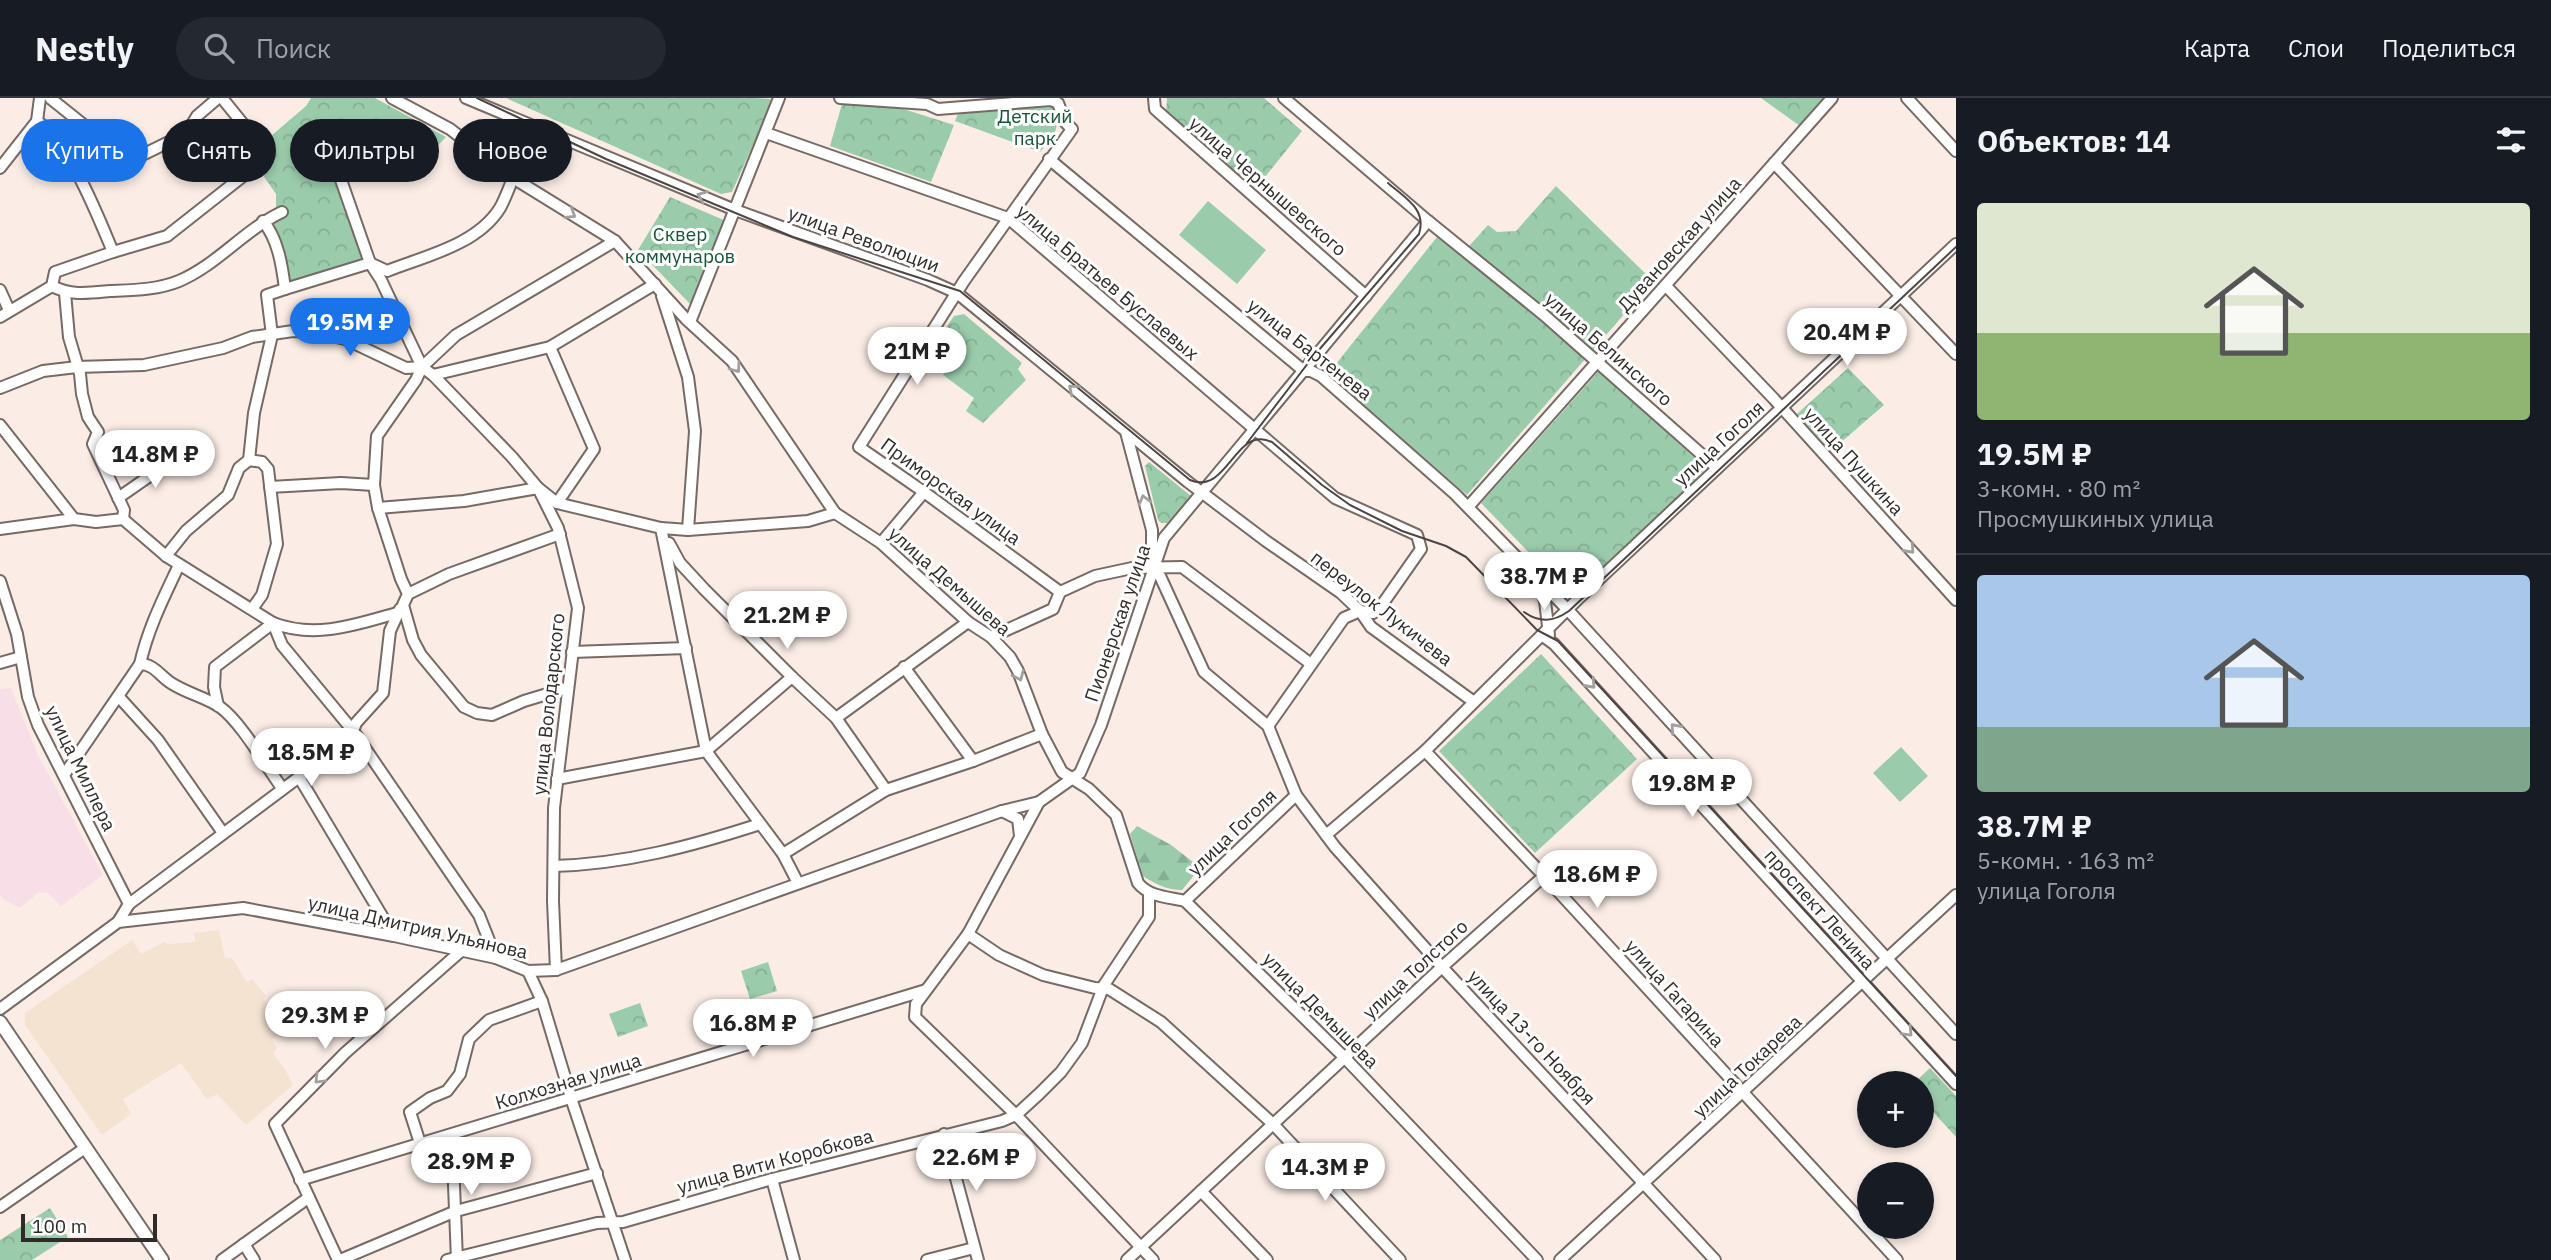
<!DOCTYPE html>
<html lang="ru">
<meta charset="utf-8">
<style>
body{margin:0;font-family:"IBM Plex Sans",sans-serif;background:#242831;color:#f1f3f6;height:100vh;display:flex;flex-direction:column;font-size:26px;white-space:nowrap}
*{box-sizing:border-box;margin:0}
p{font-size:23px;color:#9ea1a6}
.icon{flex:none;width:38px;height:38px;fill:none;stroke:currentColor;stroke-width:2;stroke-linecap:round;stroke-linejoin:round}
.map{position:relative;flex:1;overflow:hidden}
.side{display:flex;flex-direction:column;background:#171b24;width:595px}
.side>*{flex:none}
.hud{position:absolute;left:21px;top:21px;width:665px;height:63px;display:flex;gap:14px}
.fabs{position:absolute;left:1857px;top:973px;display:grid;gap:14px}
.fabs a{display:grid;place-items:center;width:77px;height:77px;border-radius:50%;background:#171b24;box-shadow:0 4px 10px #0003;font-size:35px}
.scale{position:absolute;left:21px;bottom:18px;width:136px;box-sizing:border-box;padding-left:7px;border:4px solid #302a28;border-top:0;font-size:19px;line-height:24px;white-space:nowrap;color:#302a28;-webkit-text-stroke:5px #fdfdfd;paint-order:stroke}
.price{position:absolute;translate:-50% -60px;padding:0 16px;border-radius:24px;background:#fff;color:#222;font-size:23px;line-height:46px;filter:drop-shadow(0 2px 4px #0008)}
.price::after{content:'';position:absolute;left:50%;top:42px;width:21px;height:16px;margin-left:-10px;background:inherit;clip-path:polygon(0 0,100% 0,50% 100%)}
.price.active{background:#1a73e8;color:#fff}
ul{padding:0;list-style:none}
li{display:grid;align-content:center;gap:14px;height:371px;padding:0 21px}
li+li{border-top:2px solid #363941}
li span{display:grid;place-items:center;height:217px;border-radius:7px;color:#555}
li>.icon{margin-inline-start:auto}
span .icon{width:126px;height:126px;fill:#fffc;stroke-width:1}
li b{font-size:30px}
h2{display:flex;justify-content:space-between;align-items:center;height:84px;padding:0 21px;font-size:30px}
.pill{padding:0 24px;border-radius:32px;background:#171b24;box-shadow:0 4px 10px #0003;font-size:24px;line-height:63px}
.pill.active{background:#1a73e8;color:#fff}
header{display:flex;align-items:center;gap:42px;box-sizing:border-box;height:98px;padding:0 35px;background:#171b24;border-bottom:2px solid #363941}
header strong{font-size:33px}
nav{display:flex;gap:38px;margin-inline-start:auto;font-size:24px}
.search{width:490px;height:63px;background:#242831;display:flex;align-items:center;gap:18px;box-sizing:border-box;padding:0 24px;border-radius:38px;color:#9ea1a6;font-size:26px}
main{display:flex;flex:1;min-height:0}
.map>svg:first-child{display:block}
.commercial{fill:#f4e3d1}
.education{fill:#f8dee6}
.forest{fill:url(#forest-firs)}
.park{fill:url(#park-crowns)}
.pitch{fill:#9accac}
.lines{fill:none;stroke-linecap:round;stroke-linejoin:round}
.minor-casing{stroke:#766a64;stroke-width:14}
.major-casing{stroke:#766a64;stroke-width:16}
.minor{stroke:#fff;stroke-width:10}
.major{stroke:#fff;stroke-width:12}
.tram{stroke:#4d4543;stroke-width:2}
.oneway{stroke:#a29f9e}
.labels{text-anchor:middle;stroke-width:6;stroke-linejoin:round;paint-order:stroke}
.park-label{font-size:19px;fill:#145333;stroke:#fdfdfd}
.street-label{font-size:19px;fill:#302a28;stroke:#fdfdfd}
</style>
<header>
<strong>Nestly</strong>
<div class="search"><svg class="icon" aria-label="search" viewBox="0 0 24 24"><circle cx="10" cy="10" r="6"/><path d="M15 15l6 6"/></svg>Поиск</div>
<nav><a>Карта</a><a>Слои</a><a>Поделиться</a></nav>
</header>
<main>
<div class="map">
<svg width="1956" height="1162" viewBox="0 0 1956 1162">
<defs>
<pattern id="forest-firs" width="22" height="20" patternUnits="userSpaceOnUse" patternTransform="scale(1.75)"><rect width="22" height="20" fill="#9accac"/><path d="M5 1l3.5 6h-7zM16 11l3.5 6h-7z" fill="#85af94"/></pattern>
<pattern id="park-crowns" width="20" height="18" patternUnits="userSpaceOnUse" patternTransform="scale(1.75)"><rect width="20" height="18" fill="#9accac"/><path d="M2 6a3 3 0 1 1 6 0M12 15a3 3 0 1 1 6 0" fill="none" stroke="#85af94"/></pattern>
</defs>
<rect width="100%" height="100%" fill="#fbede6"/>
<path class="commercial" d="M219,832L225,860H232L247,884L252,881L266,898L263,901L274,919L271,923L279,937L272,941L277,950L273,955L286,973L293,987L246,1027L217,996L207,1002L181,965L123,1001L131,1016L102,1037L25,927V915L132,842L141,856L164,844L169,846L195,844V835Z"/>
<path class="education" d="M11,590L38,657L103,777L61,808L48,795L39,794L20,810L4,802L0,796V591Z"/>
<path class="forest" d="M1137,728L1171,747L1197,767L1196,775L1182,792C1167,792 1155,786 1143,778L1130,736Z"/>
<g class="park">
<path d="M311,0H375L446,39L408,78L396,62L345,73L339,77L369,165L287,188L265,121L276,115V96L258,70L264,44L306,8Z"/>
<path d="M506,0H754L771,1L764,22L732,94L721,96Z"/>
<path d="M1167,0H1264L1302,33L1256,90L1166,16Z"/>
<path d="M1761,0H1824L1800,28Z"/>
<path d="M842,6L897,9L954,27L931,84L830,48Z"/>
<path d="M1053,9C1062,32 1054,36 1040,54L955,23L959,13Z"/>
<path d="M1556,88L1653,183L1467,397L1328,276L1437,139L1461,157L1488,127L1497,134L1516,133Z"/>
<path d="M670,99L726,123L691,207L638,152Z"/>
<path d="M964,216L1022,265L1018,271L1026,282L983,325L966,313L974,300L943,277L954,261L953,252L938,241L954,218Z"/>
<path d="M1848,270L1884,307L1831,353L1797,316Z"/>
<path d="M1599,273L1708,372L1572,499L1481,405Z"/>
<path d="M1149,364L1191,398L1169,425H1161L1158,422L1145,368Z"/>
<path d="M1541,556L1637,661L1535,755L1439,653Z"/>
<path d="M768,864L777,893L750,901L741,873Z"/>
<path d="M640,905L648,928L618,939L609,916Z"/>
<path d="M1930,970L1956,998V1039L1922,1002V985H1914Z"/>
<path d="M50,1110L68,1139L32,1162H0V1142Z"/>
</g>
<g class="pitch">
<path d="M1208,103L1266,152L1237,186L1179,137Z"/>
<path d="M1901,649L1928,678L1900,704L1873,675Z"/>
</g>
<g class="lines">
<defs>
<g id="minor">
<path d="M50,0L105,44L126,65L187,35L197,18L218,0"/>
<path d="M392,0L450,31L513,80L615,143L686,221L732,263L835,415L881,445L968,524L991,539L1010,559L1018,573L1042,636L1062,674L1089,691L1116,717L1138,785C1149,799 1169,799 1185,803L1345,960L1537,1162"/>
<path d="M466,0L735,112L928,182L957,195L1188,384L1266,443L1341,495L1360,513L1371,529L1474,604"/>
<path d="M840,0L927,6L938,11L1051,2L1058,5L1065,24L1072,31L964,183L859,349L924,394L1060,494"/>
<path d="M1154,0L1155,11L1366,198"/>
<path d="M1284,0L1428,123L1544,217L1717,370"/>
<path d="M1907,0L1956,53"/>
<path d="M37,23C70,46 97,116 113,154"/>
<path d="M766,35L1008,120L1335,400L1417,437L1421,451L1379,511L1373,515L1360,513L1344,520L1268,628"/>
<path d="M1049,61L1304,273H1311L1321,278L1455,396L1567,511L1956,936"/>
<path d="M1774,65L1956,256"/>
<path d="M72,67L105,44"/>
<path d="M0,70L37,23L40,0"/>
<path d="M340,79L370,165L381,182L422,269L433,277L512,359L538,390L558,430L578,510L554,710L553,803L556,872"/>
<path d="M52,188C71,198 89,195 110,193C133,192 157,192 179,183C217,167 244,132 282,114"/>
<path d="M1666,188L1774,301L1956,502"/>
<path d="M285,191L370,165L387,173C425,158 477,147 500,110C505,101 509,90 513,80"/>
<path d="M0,192L9,212"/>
<path d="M65,195L69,239L80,276L82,296L88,319L98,334L93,346L124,412L123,421"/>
<path d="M662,198L688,279L695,333L688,432"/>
<path d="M0,219L52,188L55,174L113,154L167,138L252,71L264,58L265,53L222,0"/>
<path d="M690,224L779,0"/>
<path d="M550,249L594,351L557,405"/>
<path d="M422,269L416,282L377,338L374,387L378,410L401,481L408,496L403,507L413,542L421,557L464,609L477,615L492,617L524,603L567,590"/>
<path d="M433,277L550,249L655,186"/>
<path d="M0,290L43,273L77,269L144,267L223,250L252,239L293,233L315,234L345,241L406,270L422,269L456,237L615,143"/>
<path d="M0,327L74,421L96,424L123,421L166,458L273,525C315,541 355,527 397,515"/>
<path d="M1126,334L1152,432V470L1160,478L1204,574L1268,628L1296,697"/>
<path d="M249,362L254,315L272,237L267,197L285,191C282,167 278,141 263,123"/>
<path d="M249,362L262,364L268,371L277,446L262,497L252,511"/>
<path d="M270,389L341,385L374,387"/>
<path d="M118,400L177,359"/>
<path d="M1468,409L1832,0"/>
<path d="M378,410L464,403L538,390L557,405L661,430L688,432L808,423L835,415"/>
<path d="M661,430L706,653L783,756"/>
<path d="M0,431L74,421"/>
<path d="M669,445L680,465L704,491L792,579L836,620L886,692"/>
<path d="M881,445L924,394"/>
<path d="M166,458L186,433L228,397L239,370L249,362"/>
<path d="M0,483L17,536L28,599L38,627L129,806L118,824"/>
<path d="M1539,485L1545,503L1549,537"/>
<path d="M408,496L449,476L560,436"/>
<path d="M273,525L282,547L354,634L479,817L496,860"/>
<path d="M1543,538L1554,546L1956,986"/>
<path d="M991,539L1053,511L1060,494L1095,478L1132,470L1182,469L1311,566"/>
<path d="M572,554L686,550"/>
<path d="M0,565L21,559"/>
<path d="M140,566C154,566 160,578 171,585C186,595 205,599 220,609C241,624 266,668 282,690"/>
<path d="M904,569L973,663"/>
<path d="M119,599L158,642L223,735"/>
<path d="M218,608L214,589L215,569L273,525"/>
<path d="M836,620L968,524"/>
<path d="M1425,653L1544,778L1897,1162"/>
<path d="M64,677L140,566C148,530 164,499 179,467"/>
<path d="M299,679L394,838"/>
<path d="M557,681L706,653L792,579"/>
<path d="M1002,713L1018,721L1020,738"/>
<path d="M1326,737L1425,653L1578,501L1956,146"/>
<path d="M554,768C626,766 692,748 760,726"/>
<path d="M798,785L783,756L886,692L973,663L1042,636"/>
<path d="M1185,803L1296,697L1335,749L1442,869L1715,1162"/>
<path d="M129,806L350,641L356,625L383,595L390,533L400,511"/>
<path d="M968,836L999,857L1043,877L1095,890L1109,891L1161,924L1273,1026L1400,1162"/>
<path d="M528,873L542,903L573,1006L625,1162"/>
<path d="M0,911L118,824L243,810L394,838L496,860L528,873L556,872L1002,713L1039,704"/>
<path d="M944,1036L978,1162"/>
<path d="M452,1037L457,1162"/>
<path d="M420,1045L410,1014L430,1000L447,993L460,976L469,941L489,922L542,903"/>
<path d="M772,1081L794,1162"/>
<path d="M300,1082L926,892"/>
<path d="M1201,1093L1267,1162"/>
<path d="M0,1109L85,1050"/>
<path d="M244,1146L254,1162"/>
<path d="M222,1162L308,1100"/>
<path d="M338,1162L275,1026L345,955L461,853"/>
<path d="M340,1162L456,1113L597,1075"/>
<path d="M447,1162L597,1125L623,1124L772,1081L1002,1023L1016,1017L1039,996L1061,974L1082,945L1104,887L1149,819V795"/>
<path d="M927,1162L974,1150"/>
<path d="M1127,1162L1442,869L1544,778"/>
<path d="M1153,1162L1016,1017L915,919L916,906L968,836L1039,704L1080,675L1101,627L1164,440L1428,123"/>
<path d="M1560,1162L1956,797"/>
</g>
<path id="major" d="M0,924L162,1162"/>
</defs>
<use href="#minor" class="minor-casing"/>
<use href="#major" class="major-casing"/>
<use href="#minor" class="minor"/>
<use href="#major" class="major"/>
<g class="tram">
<path d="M477,0L606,61L793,139L960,193L1190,382C1228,398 1235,326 1272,344L1322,387L1350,407L1402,433L1446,448L1466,459L1537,532L1558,543L1956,978"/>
<path d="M1247,345L1312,260L1419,136C1427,111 1405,100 1388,85"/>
<path d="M1524,514C1540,525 1553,524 1569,513L1956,149"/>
</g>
</g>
<defs><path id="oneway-chevron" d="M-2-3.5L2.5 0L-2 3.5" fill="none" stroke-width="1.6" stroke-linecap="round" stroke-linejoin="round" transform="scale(1.75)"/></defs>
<g class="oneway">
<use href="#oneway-chevron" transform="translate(702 98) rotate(-157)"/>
<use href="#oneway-chevron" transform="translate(571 116) rotate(32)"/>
<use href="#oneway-chevron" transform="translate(736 270) rotate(54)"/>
<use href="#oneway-chevron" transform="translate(1073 291) rotate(-140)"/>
<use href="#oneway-chevron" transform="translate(1144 402) rotate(-105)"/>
<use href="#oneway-chevron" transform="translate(1910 451) rotate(48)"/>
<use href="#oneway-chevron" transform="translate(1019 578) rotate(67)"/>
<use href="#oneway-chevron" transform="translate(1591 586) rotate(48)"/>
<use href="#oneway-chevron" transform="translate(1675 630) rotate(-132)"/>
<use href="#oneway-chevron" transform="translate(1908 934) rotate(47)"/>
<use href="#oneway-chevron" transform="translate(319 981) rotate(135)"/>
</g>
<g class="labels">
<g class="park-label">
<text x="1035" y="25">Детский<tspan x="1035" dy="22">парк</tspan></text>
<text x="680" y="143">Сквер<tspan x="680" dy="22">коммунаров</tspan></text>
</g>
<g class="street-label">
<text transform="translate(1268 88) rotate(41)" y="7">улица Чернышевского</text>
<text transform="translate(864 141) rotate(20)" y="7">улица Революции</text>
<text transform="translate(1679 146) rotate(-48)" y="7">Дувановская улица</text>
<text transform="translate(1108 184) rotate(40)" y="7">улица Братьев Буслаевых</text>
<text transform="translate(1310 251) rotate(38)" y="7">улица Бартенева</text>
<text transform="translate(1609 251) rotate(41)" y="7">улица Белинского</text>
<text transform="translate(1719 345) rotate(-43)" y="7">улица Гоголя</text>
<text transform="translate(1854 363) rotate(48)" y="7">улица Пушкина</text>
<text transform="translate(951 393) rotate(36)" y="7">Приморская улица</text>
<text transform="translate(950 483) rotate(41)" y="7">улица Демышева</text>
<text transform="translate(1382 510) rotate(38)" y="7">переулок Лукичева</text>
<text transform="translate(1117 525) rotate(-71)" y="7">Пионерская улица</text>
<text transform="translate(548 606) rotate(-84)" y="7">улица Володарского</text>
<text transform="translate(81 670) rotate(64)" y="7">улица Миллера</text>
<text transform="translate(1232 734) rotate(-44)" y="7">улица Гоголя</text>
<text transform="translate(1820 811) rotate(48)" y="7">проспект Ленина</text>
<text transform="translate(418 829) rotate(13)" y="7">улица Дмитрия Ульянова</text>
<text transform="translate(1415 871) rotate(-43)" y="7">улица Толстого</text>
<text transform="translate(1675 895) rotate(48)" y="7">улица Гагарина</text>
<text transform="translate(1321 912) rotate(45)" y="7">улица Демышева</text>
<text transform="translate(1532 939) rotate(47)" y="7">улица 13-го Ноября</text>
<text transform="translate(1747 968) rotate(-43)" y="7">улица Токарева</text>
<text transform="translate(568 983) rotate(-17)" y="7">Колхозная улица</text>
<text transform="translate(775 1063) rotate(-15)" y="7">улица Вити Коробкова</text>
</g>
</g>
</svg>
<div class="fabs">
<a>+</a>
<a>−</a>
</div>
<div class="scale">100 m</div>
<b class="price active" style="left:350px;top:260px">19.5M ₽</b>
<b class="price" style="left:1847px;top:270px">20.4M ₽</b>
<b class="price" style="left:917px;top:289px">21M ₽</b>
<b class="price" style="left:155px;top:392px">14.8M ₽</b>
<b class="price" style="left:1544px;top:514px">38.7M ₽</b>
<b class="price" style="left:787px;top:553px">21.2M ₽</b>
<b class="price" style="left:311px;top:690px">18.5M ₽</b>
<b class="price" style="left:1692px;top:721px">19.8M ₽</b>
<b class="price" style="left:1597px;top:812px">18.6M ₽</b>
<b class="price" style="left:325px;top:953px">29.3M ₽</b>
<b class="price" style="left:753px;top:961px">16.8M ₽</b>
<b class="price" style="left:976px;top:1095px">22.6M ₽</b>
<b class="price" style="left:471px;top:1099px">28.9M ₽</b>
<b class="price" style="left:1325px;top:1105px">14.3M ₽</b>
<div class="hud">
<a class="pill active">Купить</a>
<a class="pill">Снять</a>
<a class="pill">Фильтры</a>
<a class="pill">Новое</a>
</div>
</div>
<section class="side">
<h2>Объектов: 14<svg class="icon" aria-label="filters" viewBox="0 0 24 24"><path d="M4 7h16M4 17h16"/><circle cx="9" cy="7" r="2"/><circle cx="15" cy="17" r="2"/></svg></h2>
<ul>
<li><span style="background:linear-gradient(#dfe7d0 60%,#8fb573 0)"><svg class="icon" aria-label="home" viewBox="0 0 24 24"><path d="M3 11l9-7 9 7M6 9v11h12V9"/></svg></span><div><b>19.5M ₽</b><p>3-комн. · 80 m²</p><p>Просмушкиных улица</p></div></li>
<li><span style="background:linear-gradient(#a9c7e8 70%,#7fa58c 0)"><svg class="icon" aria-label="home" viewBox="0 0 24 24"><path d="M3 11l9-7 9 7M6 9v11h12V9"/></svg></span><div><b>38.7M ₽</b><p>5-комн. · 163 m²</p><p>улица Гоголя</p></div></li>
</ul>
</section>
</main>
